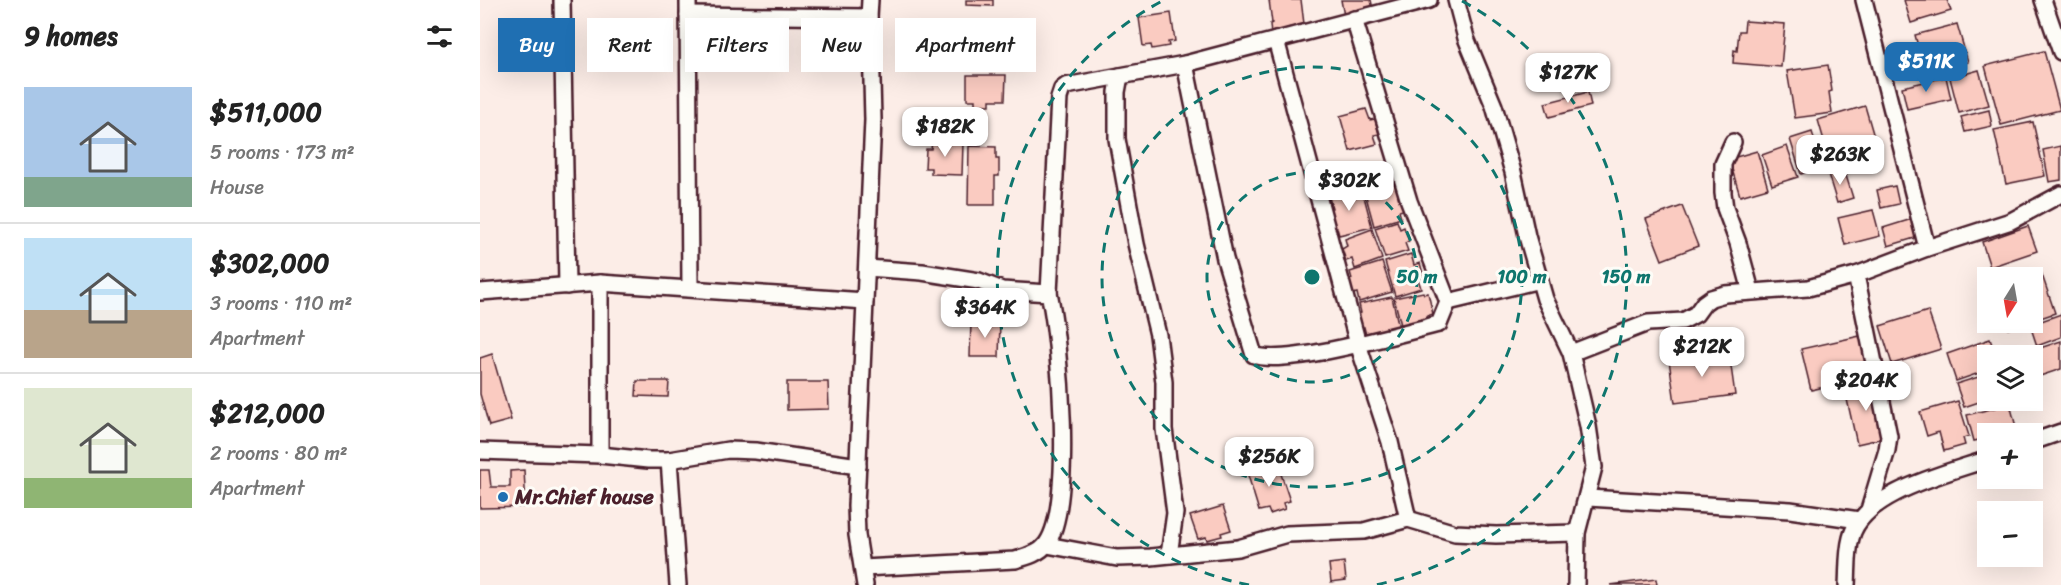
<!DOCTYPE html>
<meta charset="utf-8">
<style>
body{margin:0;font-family:Sriracha,sans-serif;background:#f2f2f2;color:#222;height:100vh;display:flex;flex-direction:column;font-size:22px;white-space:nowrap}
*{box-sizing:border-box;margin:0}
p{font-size:20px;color:#767676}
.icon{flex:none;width:33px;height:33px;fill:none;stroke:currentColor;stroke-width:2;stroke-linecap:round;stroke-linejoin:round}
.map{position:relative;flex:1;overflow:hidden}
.sheet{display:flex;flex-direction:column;background:#fff;width:480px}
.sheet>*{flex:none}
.guide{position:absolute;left:18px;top:18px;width:570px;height:54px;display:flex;gap:12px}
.needle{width:39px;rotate:191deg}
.controls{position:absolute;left:1497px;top:267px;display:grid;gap:12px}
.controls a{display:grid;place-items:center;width:66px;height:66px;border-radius:0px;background:#fff;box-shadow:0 6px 24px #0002;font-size:30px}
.price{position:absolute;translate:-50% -51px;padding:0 14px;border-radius:12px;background:#fff;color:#222;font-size:20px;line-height:39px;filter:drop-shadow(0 2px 3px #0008)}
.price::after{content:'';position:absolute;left:50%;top:36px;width:18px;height:14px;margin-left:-9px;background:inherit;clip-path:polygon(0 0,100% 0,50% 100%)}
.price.active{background:#1f6fb2;color:#fff}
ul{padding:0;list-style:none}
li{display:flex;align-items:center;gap:18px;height:150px;padding:0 24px}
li+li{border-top:2px solid #e0e0e0}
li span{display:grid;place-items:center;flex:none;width:168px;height:120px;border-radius:0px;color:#555}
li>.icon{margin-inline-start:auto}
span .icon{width:72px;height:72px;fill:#fffc;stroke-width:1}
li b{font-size:26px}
h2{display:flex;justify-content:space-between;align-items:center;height:72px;padding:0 24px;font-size:26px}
.tag{padding:0 21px;border-radius:0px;background:#fff;box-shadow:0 6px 24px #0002;font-size:21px;line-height:54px}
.tag.active{background:#1f6fb2;color:#fff}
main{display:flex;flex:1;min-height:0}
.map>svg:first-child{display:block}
.building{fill:#facbc1;stroke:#4a1f2b;stroke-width:1.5}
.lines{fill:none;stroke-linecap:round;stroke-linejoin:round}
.minor-casing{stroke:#4a1f2b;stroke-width:20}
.minor{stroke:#fdfcf7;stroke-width:15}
.ring{fill:none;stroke:#0f766e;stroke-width:3;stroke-dasharray:10 8}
.poi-dot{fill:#1f6fb2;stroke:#fdfcf7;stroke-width:2}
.labels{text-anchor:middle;stroke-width:6;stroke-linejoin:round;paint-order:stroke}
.poi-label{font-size:21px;font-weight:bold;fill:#4a1f2b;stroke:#fdfcf7;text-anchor:start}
.centre{fill:#0f766e;stroke:#fdfcf7;stroke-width:3}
.ring-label{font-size:18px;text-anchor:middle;font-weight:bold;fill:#0f766e;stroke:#fdfcf7;stroke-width:6;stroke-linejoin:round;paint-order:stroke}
</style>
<main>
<section class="sheet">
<h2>9 homes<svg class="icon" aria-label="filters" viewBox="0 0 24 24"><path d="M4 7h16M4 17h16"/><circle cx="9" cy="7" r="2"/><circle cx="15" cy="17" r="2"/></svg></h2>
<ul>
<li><span style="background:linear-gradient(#a9c7e8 75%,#7fa58c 0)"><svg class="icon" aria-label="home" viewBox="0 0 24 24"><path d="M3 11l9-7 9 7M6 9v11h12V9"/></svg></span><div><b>$511,000</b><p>5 rooms · 173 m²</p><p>House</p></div></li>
<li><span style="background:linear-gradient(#bfe0f5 60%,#b9a48a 0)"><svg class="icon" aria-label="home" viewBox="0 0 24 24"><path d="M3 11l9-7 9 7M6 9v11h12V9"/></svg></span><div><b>$302,000</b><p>3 rooms · 110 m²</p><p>Apartment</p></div></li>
<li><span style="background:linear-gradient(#dfe7d0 75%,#8fb573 0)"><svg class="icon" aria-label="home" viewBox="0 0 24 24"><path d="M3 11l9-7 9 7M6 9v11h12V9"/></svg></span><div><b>$212,000</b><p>2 rooms · 80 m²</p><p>Apartment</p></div></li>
</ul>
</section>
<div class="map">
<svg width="1581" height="585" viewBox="0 0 1581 585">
<rect width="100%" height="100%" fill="#fcede7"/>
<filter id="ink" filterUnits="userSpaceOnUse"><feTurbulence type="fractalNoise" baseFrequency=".0167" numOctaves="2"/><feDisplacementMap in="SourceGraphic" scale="12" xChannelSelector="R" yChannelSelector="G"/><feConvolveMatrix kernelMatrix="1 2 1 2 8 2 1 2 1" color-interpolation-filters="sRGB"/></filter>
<g filter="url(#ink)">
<g class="building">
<path d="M486,0H513V6L486,5Z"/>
<path d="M789,0H821L824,24L807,28L808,34L791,36L790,24L792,23Z"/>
<path d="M861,0H891L893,9L864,16Z"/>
<path d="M1424,0H1467L1471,11L1431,23Z"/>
<path d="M691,13L695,41L688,42L689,46L672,49L671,45L663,46L659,18Z"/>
<path d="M1265,21L1305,24L1301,67L1253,63L1254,50L1257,51L1259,31H1264Z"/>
<path d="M1477,24L1488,62L1445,73L1435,35Z"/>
<path d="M487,42H516V57H513L512,67L487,70Z"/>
<path d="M1564,51L1580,110L1521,125L1505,66Z"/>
<path d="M1348,65L1352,91L1349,92L1352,113L1315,118L1307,71Z"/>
<path d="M1499,70L1509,105L1479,113L1470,78Z"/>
<path d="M487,75H526L525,100H510V105H495V100H487Z"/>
<path d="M1466,77L1471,99L1427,109L1422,87Z"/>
<path d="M1108,92L1111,106L1069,117L1065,103Z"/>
<path d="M1385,106L1399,154L1352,168L1338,120Z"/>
<path d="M886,109L890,120L895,119L899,134L894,135L897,144L870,151L860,116Z"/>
<path d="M1509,110L1512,126L1485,132L1481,117Z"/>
<path d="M1553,122L1565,176L1526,184L1514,130Z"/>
<path d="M1332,132L1343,167L1321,174L1310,139Z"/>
<path d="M452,142L483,143L482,175L451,174V168H445L446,149H451Z"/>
<path d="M489,146L516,147V159H519V176H515V205H488Z"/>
<path d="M1307,146L1318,177L1292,185L1282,155Z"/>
<path d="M1581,146V180L1569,182L1563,150Z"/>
<path d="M1277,151L1288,188L1260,196L1249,159Z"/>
<path d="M1364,169L1373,198L1357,203L1348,174Z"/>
<path d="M912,181L913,184L916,183L923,210L919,211L921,218L894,226L884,189Z"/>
<path d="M1415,186L1419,204L1401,208L1397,190Z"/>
<path d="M882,189L892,227L859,235L857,228L853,230L847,209L852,208L849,197Z"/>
<path d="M1202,206L1218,246L1182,260L1166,219Z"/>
<path d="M1393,210L1400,236L1365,245L1358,218Z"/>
<path d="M1432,219L1438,237L1408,246L1403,228Z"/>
<path d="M917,221L920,229L924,227L929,241L925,243L928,251L905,258L895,228Z"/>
<path d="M1548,226L1557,251L1510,267L1502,242Z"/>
<path d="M892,229L902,259L875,269L872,259L866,261L862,249L867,246L865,239Z"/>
<path d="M931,254L934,265L940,263L944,277L938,279L941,288L915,296L905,262Z"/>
<path d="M902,262L912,292L879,302L877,293L873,294L869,280L872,279L870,272Z"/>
<path d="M1560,269L1575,313L1552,321V278L1540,276Z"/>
<path d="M943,292L944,294L948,293L953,314L947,316L949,323L922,329L914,298Z"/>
<path d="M912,297L919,328L886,335L884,327L881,328L878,314L881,313L879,304Z"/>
<path d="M1448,311L1461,349L1412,364L1400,326Z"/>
<path d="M1581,314V337L1557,346L1550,325Z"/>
<path d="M491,321L520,322L519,357H490Z"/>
<path d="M1526,322H1547L1528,329Z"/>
<path d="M1380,336L1389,377L1331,390L1321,349Z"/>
<path d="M1510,339L1516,356H1508V370L1476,381L1467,354Z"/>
<path d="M1581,341V369L1560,376L1551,351Z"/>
<path d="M1249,352L1255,395L1195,403L1189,360Z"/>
<path d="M12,354L31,420L9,426L0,394V358Z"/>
<path d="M1508,374V399L1484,407L1476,384Z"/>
<path d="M1394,379L1408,437L1377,444L1364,386Z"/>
<path d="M157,381H189L188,397L156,396Z"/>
<path d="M307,382H348L349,409L307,410Z"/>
<path d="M1478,401L1489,436L1483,438L1485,445L1464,451L1459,432L1447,436L1440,412Z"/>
<path d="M1530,404L1537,431L1526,434H1508V438L1494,441L1487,415Z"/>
<path d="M797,462L810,501L803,503L805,509L790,514L788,509L779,511L767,472Z"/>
<path d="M0,470H9L11,487H30V471L44,470L46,507L0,508Z"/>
<path d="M743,506L751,530L741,533L742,536L727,540L726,537L718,539L710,516Z"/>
<path d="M864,562L866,580L851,582L849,564Z"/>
<path d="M1176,579L1177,585H1130Z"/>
</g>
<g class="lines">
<defs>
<g id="minor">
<path d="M82,0L87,286"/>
<path d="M208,0L210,288"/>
<path d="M976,0L986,38L1014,106L1033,172L1047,236L1065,299L1091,353L1108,426L1114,467L1097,533L1096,585"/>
<path d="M1384,0L1447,248"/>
<path d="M1563,0L1581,52"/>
<path d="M208,15L389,17"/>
<path d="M874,19L929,201L968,302L1060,280"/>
<path d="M796,40L878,344L910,442L928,519"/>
<path d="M705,64L745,259L774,355C805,367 922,333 959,324L968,302"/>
<path d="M640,76L637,92V139L656,244L678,335L684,382V429L695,513L689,555"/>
<path d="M1253,142L1243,164V193L1245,208L1258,243L1271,291"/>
<path d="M120,283V455"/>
<path d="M0,292L120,283L385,301"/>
<path d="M569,293L579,98L582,89L586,86L705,64L949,0"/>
<path d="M1091,353L1168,323L1203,321L1216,314L1224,303L1231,298L1245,294L1328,288L1376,275"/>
<path d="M1552,442L1581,432"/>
<path d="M0,451L120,455L168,460H189L198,585"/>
<path d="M189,460L248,450L276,451L378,466"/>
<path d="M1108,498L1310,510L1379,520"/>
<path d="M1389,510L1407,450L1409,436L1376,275L1447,248L1531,221L1581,194"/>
<path d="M567,545L637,558L671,557L758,548L807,534L884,531L928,519L975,533L1016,535L1097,533"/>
<path d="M383,568L535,560C546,557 561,553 567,543C594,505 580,340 569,293L522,290L499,281L442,272L387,268"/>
<path d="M385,585L377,535L376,506L393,120L391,41L389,17L390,0"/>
<path d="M1367,585C1368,570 1367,553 1371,538C1382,493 1468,473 1508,459"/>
</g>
</defs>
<use href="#minor" class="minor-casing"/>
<use href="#minor" class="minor"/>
</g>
</g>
<g class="ring">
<circle cx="832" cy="277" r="105"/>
<circle cx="832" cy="277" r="210"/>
<path d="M769 585A314 314 0 0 1 682 1M982 1A314 314 0 0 1 895 585"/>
</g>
<circle class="poi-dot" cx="23" cy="497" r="6"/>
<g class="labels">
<g class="poi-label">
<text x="35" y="504">Mr.Chief house</text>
</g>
</g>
<circle cx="832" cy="277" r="9" class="centre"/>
<g class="ring-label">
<text x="937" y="283">50 m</text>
<text x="1042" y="283">100 m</text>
<text x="1146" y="283">150 m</text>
</g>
</svg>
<div class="controls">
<a><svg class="needle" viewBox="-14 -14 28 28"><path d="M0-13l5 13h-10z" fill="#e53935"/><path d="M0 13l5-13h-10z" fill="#767676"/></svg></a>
<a><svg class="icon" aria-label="layers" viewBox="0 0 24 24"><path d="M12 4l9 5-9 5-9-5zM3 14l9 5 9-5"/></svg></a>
<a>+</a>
<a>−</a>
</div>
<b class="price active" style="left:1446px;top:93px">$511K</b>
<b class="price" style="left:1088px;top:104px">$127K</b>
<b class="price" style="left:465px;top:158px">$182K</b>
<b class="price" style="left:1360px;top:186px">$263K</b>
<b class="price" style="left:869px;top:212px">$302K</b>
<b class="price" style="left:505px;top:339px">$364K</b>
<b class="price" style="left:1222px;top:378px">$212K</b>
<b class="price" style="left:1386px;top:412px">$204K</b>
<b class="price" style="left:789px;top:488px">$256K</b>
<div class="guide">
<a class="tag active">Buy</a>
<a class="tag">Rent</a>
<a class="tag">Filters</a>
<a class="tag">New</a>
<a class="tag">Apartment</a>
</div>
</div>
</main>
